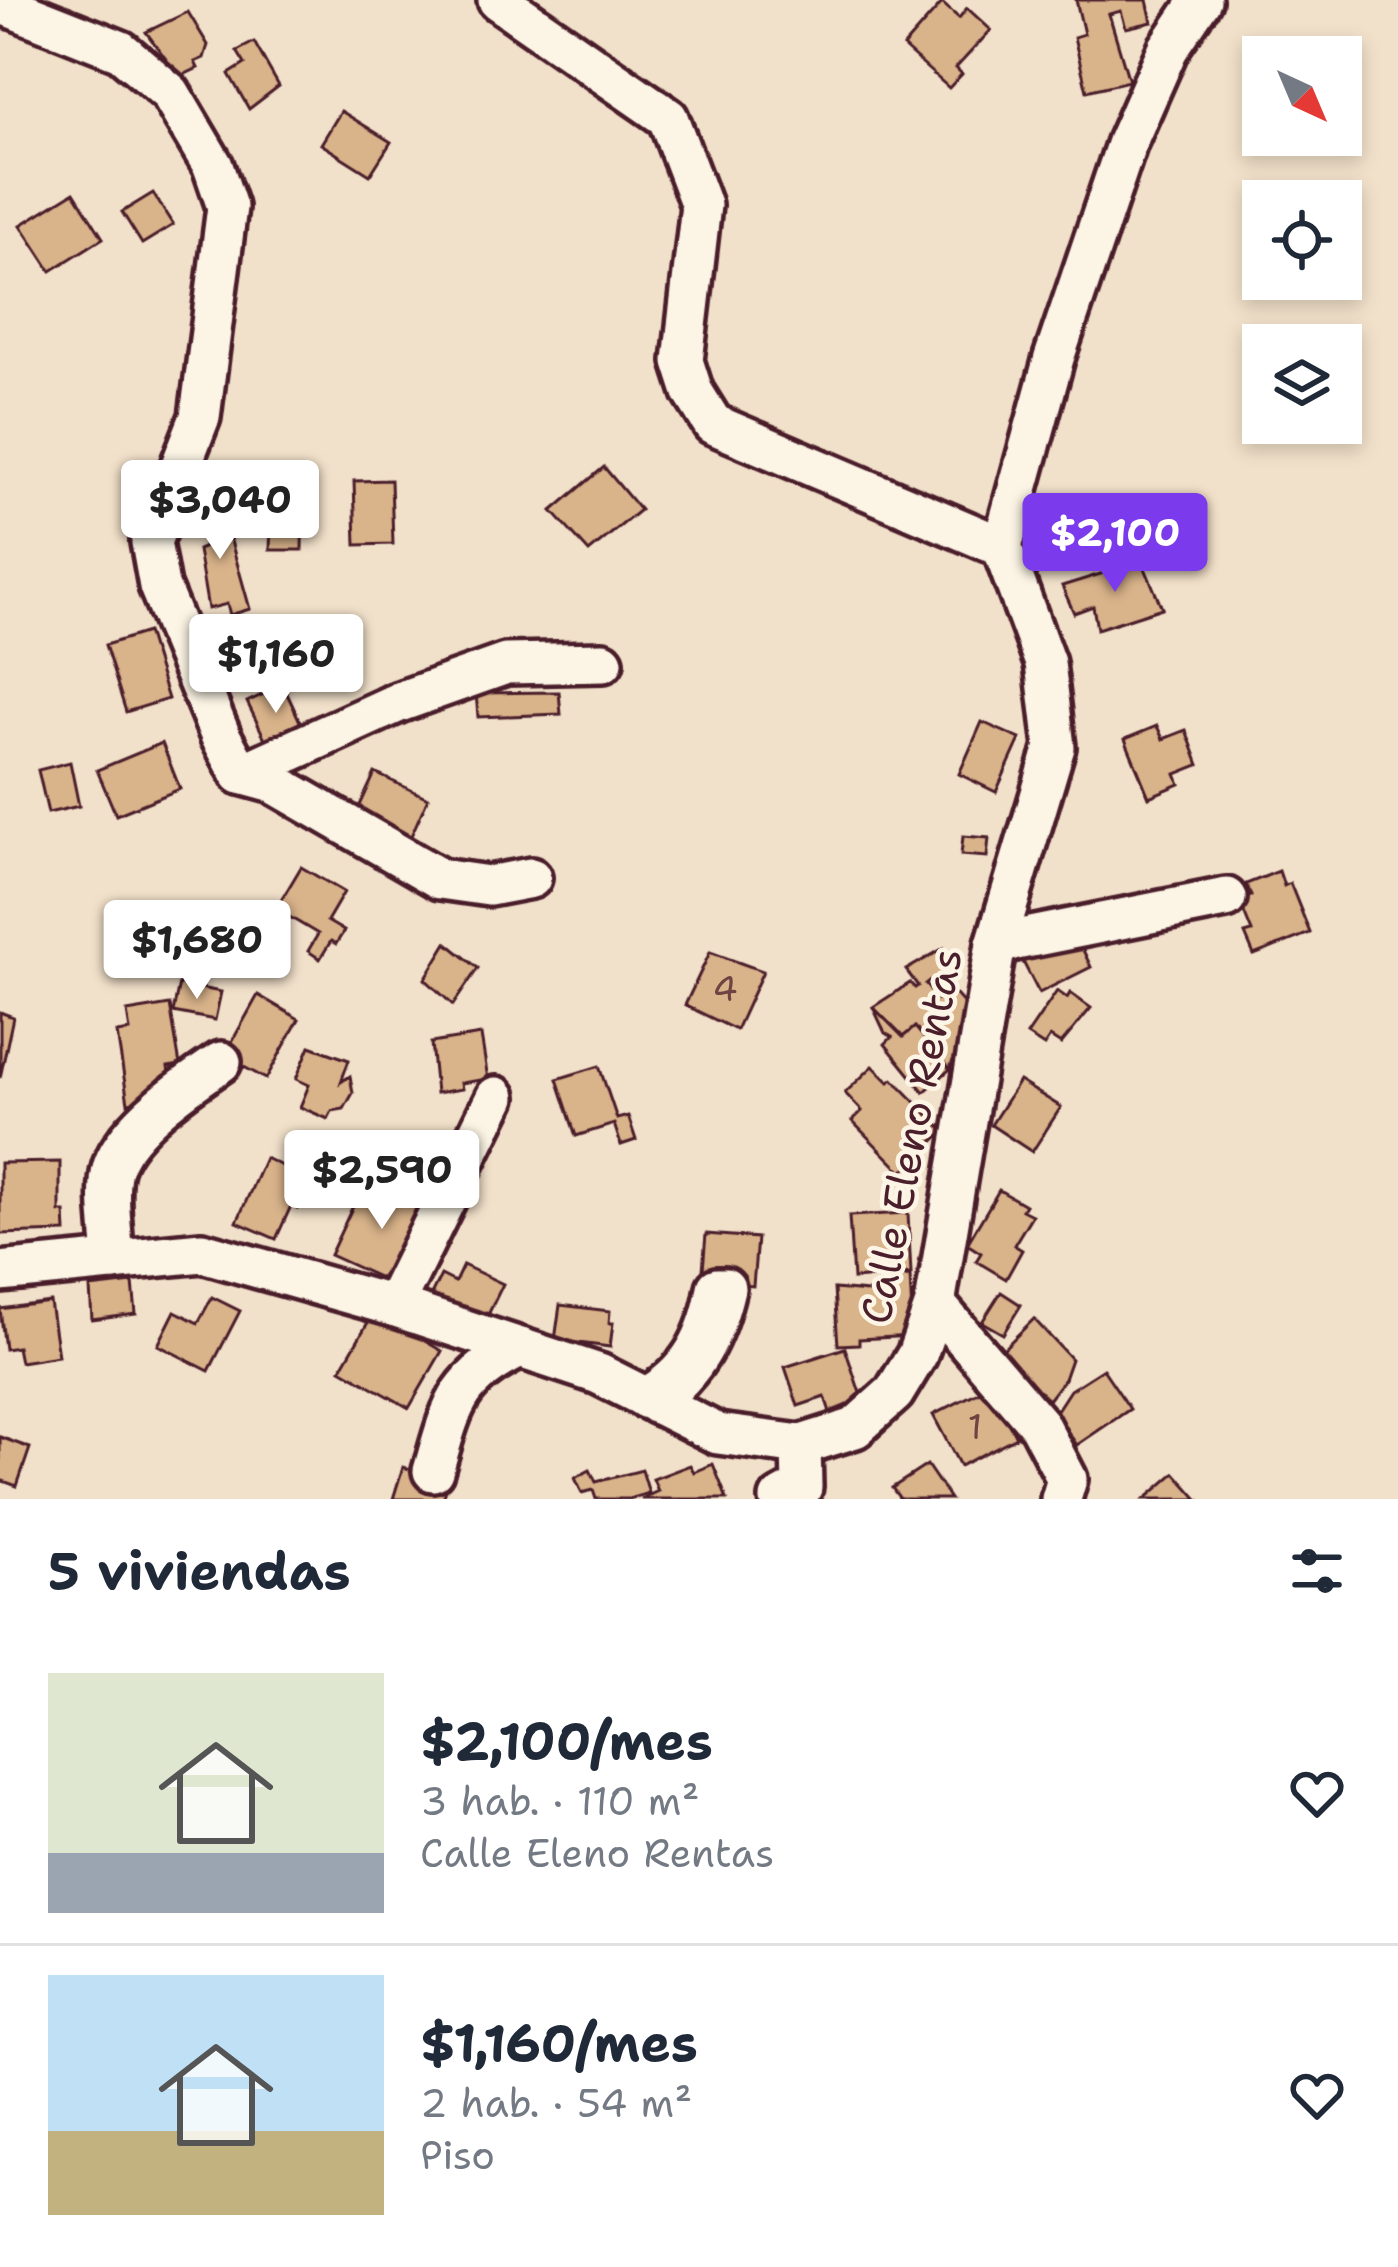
<!DOCTYPE html>
<html lang="es">
<meta charset="utf-8">
<style>
body{margin:0;font-family:"Shantell Sans",sans-serif;background:#f2f2f3;color:#1f2937;height:100vh;display:flex;flex-direction:column;font-size:45px;white-space:nowrap}
*{box-sizing:border-box;margin:0}
p{font-size:39px;color:#747a83}
.icon{flex:none;width:66px;height:66px;fill:none;stroke:currentColor;stroke-width:2;stroke-linecap:round;stroke-linejoin:round}
.map{position:relative;height:1499px;overflow:hidden}
.details{display:flex;flex-direction:column;background:#fff;flex:1}
.details>*{flex:none}
.needle{width:78px;rotate:136deg}
.tools{position:absolute;left:1242px;top:36px;display:grid;gap:24px}
.tools a{display:grid;place-items:center;width:120px;height:120px;border-radius:0px;background:#fff;box-shadow:0 6px 18px #0003;font-size:60px}
.price{position:absolute;translate:-50% -102px;padding:0 27px;border-radius:12px;background:#fff;color:#222;font-size:39px;line-height:78px;filter:drop-shadow(0 3px 6px #0008)}
.price::after{content:'';position:absolute;left:50%;top:72px;width:36px;height:27px;margin-left:-18px;background:inherit;clip-path:polygon(0 0,100% 0,50% 100%)}
.price.on{background:#7c3aed;color:#fff}
ul{padding:0;list-style:none}
li{display:flex;align-items:center;gap:36px;height:300px;padding:0 48px}
li+li{border-top:3px solid #e0e1e3}
li span{display:grid;place-items:center;flex:none;width:336px;height:240px;border-radius:0px;color:#555}
li>.icon{margin-inline-start:auto}
span .icon{width:144px;height:144px;fill:#fffc;stroke-width:1}
li b{font-size:51px}
h2{display:flex;justify-content:space-between;align-items:center;height:144px;padding:0 48px;font-size:51px}
.map>svg:first-child{display:block}
.building{fill:#d9b38a;stroke:#4a1f2b;stroke-width:3}
.lines{fill:none;stroke-linecap:round;stroke-linejoin:round}
.minor-casing{stroke:#4a1f2b;stroke-width:48}
.minor{stroke:#fcf5e5;stroke-width:39}
.labels{text-anchor:middle;stroke-width:9;stroke-linejoin:round;paint-order:stroke}
.number-label{font-size:36px;fill:#6e4443}
.street-label{font-size:42px;fill:#4a1f2b;stroke:#fcf5e5}
</style>
<div class="map">
<svg width="1398" height="1499" viewBox="0 0 1398 1499">
<rect width="100%" height="100%" fill="#f2e1ca"/>
<filter id="ink" filterUnits="userSpaceOnUse"><feTurbulence type="fractalNoise" baseFrequency=".00833" numOctaves="2"/><feDisplacementMap in="SourceGraphic" scale="24" xChannelSelector="R" yChannelSelector="G"/><feConvolveMatrix kernelMatrix="1 2 1 2 8 2 1 2 1" color-interpolation-filters="sRGB"/></filter>
<g filter="url(#ink)">
<g class="building">
<path d="M1076,0H1147L1152,22L1126,28L1121,11L1109,14L1129,81L1087,91L1074,37L1084,34Z"/>
<path d="M942,3L959,18L967,8L991,30L956,68L962,74L949,88L903,47Z"/>
<path d="M188,12L208,45L204,58L195,62L198,68L179,77L146,32Z"/>
<path d="M254,42L279,86L249,109L229,74L245,64L237,51Z"/>
<path d="M341,111L391,142L370,175L321,144Z"/>
<path d="M74,192L103,238L51,271L21,225Z"/>
<path d="M153,193L173,225L142,244L122,212Z"/>
<path d="M604,467L640,510L589,552L552,511Z"/>
<path d="M391,480L393,544L356,545L354,481Z"/>
<path d="M272,497L303,498L302,550H270Z"/>
<path d="M220,502L250,609L230,615L227,604L208,609L198,550L205,547L196,506Z"/>
<path d="M1142,561L1162,608L1097,629L1093,606L1074,613L1062,586Z"/>
<path d="M228,625L240,660L215,669L203,633Z"/>
<path d="M147,632L168,699L126,712L105,645Z"/>
<path d="M283,685L304,730L269,747L247,702Z"/>
<path d="M559,692L561,714L478,717L476,693Z"/>
<path d="M982,722L1020,739L996,792L959,774Z"/>
<path d="M1157,726L1163,739L1186,730L1199,765L1176,774L1180,784L1149,797L1125,739Z"/>
<path d="M162,743L180,789L116,815L97,770Z"/>
<path d="M70,762L79,806L48,813L38,770Z"/>
<path d="M375,773L428,798L410,838L356,814Z"/>
<path d="M963,836L989,838L987,857L961,855Z"/>
<path d="M301,867L344,892L327,921L344,931L336,944L331,941L320,959L308,951L318,934L276,909Z"/>
<path d="M1279,871L1284,886L1290,883L1310,933L1254,955L1245,934L1252,932L1239,900L1251,896L1246,884Z"/>
<path d="M1075,933L1091,967L1039,993L1022,960Z"/>
<path d="M447,943L478,968L453,1005L425,979Z"/>
<path d="M944,948L951,964L945,968L947,971L925,984L937,999L950,988L980,1022L975,1040L953,1060L950,1069L915,1027L903,1037L873,1007L910,983L915,988L918,986L906,970Z"/>
<path d="M710,952L763,971L736,1030L685,1005Z"/>
<path d="M179,984L221,992L215,1020L173,1012Z"/>
<path d="M1057,991L1067,998L1070,993L1091,1008L1061,1044L1050,1037L1044,1046L1027,1035Z"/>
<path d="M258,995L299,1019L266,1079L224,1056Z"/>
<path d="M170,1005L180,1065L168,1067L171,1087L149,1090L150,1100L128,1103L117,1033L130,1031L127,1012Z"/>
<path d="M873,1007L903,1037L915,1027L950,1069L924,1092L885,1044L892,1037L885,1033Z"/>
<path d="M0,1012L13,1017L0,1078Z"/>
<path d="M481,1035L488,1079L461,1083L462,1089L436,1093L431,1043Z"/>
<path d="M310,1046L349,1060L341,1082L350,1076L353,1093L344,1109L332,1111L328,1119L300,1107L309,1085L296,1079Z"/>
<path d="M599,1066L617,1119L628,1116L636,1140L621,1145L614,1124L576,1136L557,1079Z"/>
<path d="M873,1066L889,1082L893,1079L944,1131L902,1172L852,1121L862,1111L845,1093Z"/>
<path d="M1019,1081L1061,1107L1032,1152L991,1125Z"/>
<path d="M265,1158L299,1174L301,1170L312,1175L297,1209L291,1206L276,1239L237,1222Z"/>
<path d="M60,1162V1212H65L66,1232L0,1234V1163Z"/>
<path d="M366,1178L412,1199L410,1205L436,1216L396,1285L330,1255Z"/>
<path d="M999,1190L1025,1205L1022,1210L1032,1215L1014,1245L1022,1250L1006,1279L976,1261L981,1253L967,1244Z"/>
<path d="M908,1213L911,1274L853,1279L849,1216Z"/>
<path d="M706,1234L757,1238L753,1286L702,1282Z"/>
<path d="M463,1265L503,1284L485,1321L431,1295L441,1275L455,1282Z"/>
<path d="M910,1276L913,1336L859,1339V1344L838,1345L834,1289L879,1293L878,1277Z"/>
<path d="M133,1283L136,1314L92,1320L90,1288Z"/>
<path d="M1001,1292L1021,1305L1003,1334L982,1322Z"/>
<path d="M212,1297L240,1311L209,1371L158,1345L175,1311L198,1323Z"/>
<path d="M50,1302L58,1356L20,1362L17,1347L5,1349L0,1309Z"/>
<path d="M560,1305L610,1311L609,1323H613L610,1347L555,1340Z"/>
<path d="M374,1312L442,1351L409,1408L341,1369Z"/>
<path d="M1034,1319L1071,1359L1064,1379L1048,1400L995,1357Z"/>
<path d="M845,1348L862,1399L830,1412L825,1397L798,1406L785,1367Z"/>
<path d="M1103,1369L1130,1409L1077,1445L1055,1413L1070,1390Z"/>
<path d="M990,1386L1016,1437L960,1466L933,1415Z"/>
<path d="M0,1437L30,1448L17,1486L0,1480Z"/>
<path d="M713,1464L727,1499H641L658,1491L653,1479L690,1465L694,1472Z"/>
<path d="M927,1465L950,1499H900L892,1488Z"/>
<path d="M403,1467L449,1481L443,1499H393Z"/>
<path d="M590,1470L596,1482L642,1470L649,1493L629,1499H596L593,1490L582,1493L575,1478Z"/>
<path d="M1175,1473L1198,1499H1145Z"/>
</g>
<g class="lines">
<defs>
<g id="minor">
<path d="M498,0L668,118L701,205L683,361L693,392L713,424L1002,547"/>
<path d="M0,3L121,51L170,93L213,166L227,207L200,417L151,542L159,586L221,737L241,774L399,702L506,664L603,662"/>
<path d="M241,774L274,783L440,879L489,886L531,878"/>
<path d="M996,944L1226,898"/>
<path d="M114,1261C113,1236 105,1189 113,1166C127,1126 187,1085 221,1062"/>
<path d="M0,1272L202,1252L393,1306L599,1374L718,1434L801,1445L855,1428L894,1393L917,1355L935,1304L996,944L1055,747L1045,663L1002,547L1054,358L1127,142L1168,49L1201,0"/>
<path d="M935,1304L1039,1425L1067,1479L1061,1499"/>
<path d="M393,1306L496,1097"/>
<path d="M645,1398C690,1374 709,1336 717,1288H725C714,1335 697,1371 656,1400L657,1404"/>
<path d="M433,1471C452,1406 455,1379 520,1348"/>
<path d="M780,1499L802,1487L801,1445"/>
</g>
</defs>
<use href="#minor" class="minor-casing"/>
<use href="#minor" class="minor"/>
</g>
</g>
<g class="labels">
<g class="number-label">
<text x="725" y="1001">4</text>
<text x="975" y="1439">1</text>
</g>
<g class="street-label">
<text transform="translate(911 1136) rotate(-79)" y="15">Calle Eleno Rentas</text>
</g>
</g>
</svg>
<div class="tools">
<a><svg class="needle" viewBox="-14 -14 28 28"><path d="M0-13l5 13h-10z" fill="#e53935"/><path d="M0 13l5-13h-10z" fill="#747a83"/></svg></a>
<a><svg class="icon" aria-label="locate" viewBox="0 0 24 24"><circle cx="12" cy="12" r="6"/><path d="M12 2v4M12 18v4M2 12h4M18 12h4"/></svg></a>
<a><svg class="icon" aria-label="layers" viewBox="0 0 24 24"><path d="M12 4l9 5-9 5-9-5zM3 14l9 5 9-5"/></svg></a>
</div>
<b class="price" style="left:220px;top:562px">$3,040</b>
<b class="price on" style="left:1115px;top:595px">$2,100</b>
<b class="price" style="left:276px;top:716px">$1,160</b>
<b class="price" style="left:197px;top:1002px">$1,680</b>
<b class="price" style="left:382px;top:1232px">$2,590</b>
</div>
<section class="details">
<h2>5 viviendas<svg class="icon" aria-label="filters" viewBox="0 0 24 24"><path d="M4 7h16M4 17h16"/><circle cx="9" cy="7" r="2"/><circle cx="15" cy="17" r="2"/></svg></h2>
<ul>
<li><span style="background:linear-gradient(#dfe7d0 75%,#9aa5b1 0)"><svg class="icon" aria-label="home" viewBox="0 0 24 24"><path d="M3 11l9-7 9 7M6 9v11h12V9"/></svg></span><div><b>$2,100/mes</b><p>3 hab. · 110 m²</p><p>Calle Eleno Rentas</p></div><svg class="icon" aria-label="heart" viewBox="0 0 24 24"><path d="M12 20l-8-8c-3-5 5-10 8-4 3-6 11-1 8 4z"/></svg></li>
<li><span style="background:linear-gradient(#bfe0f5 65%,#c2b280 0)"><svg class="icon" aria-label="home" viewBox="0 0 24 24"><path d="M3 11l9-7 9 7M6 9v11h12V9"/></svg></span><div><b>$1,160/mes</b><p>2 hab. · 54 m²</p><p>Piso</p></div><svg class="icon" aria-label="heart" viewBox="0 0 24 24"><path d="M12 20l-8-8c-3-5 5-10 8-4 3-6 11-1 8 4z"/></svg></li>
</ul>
</section>
